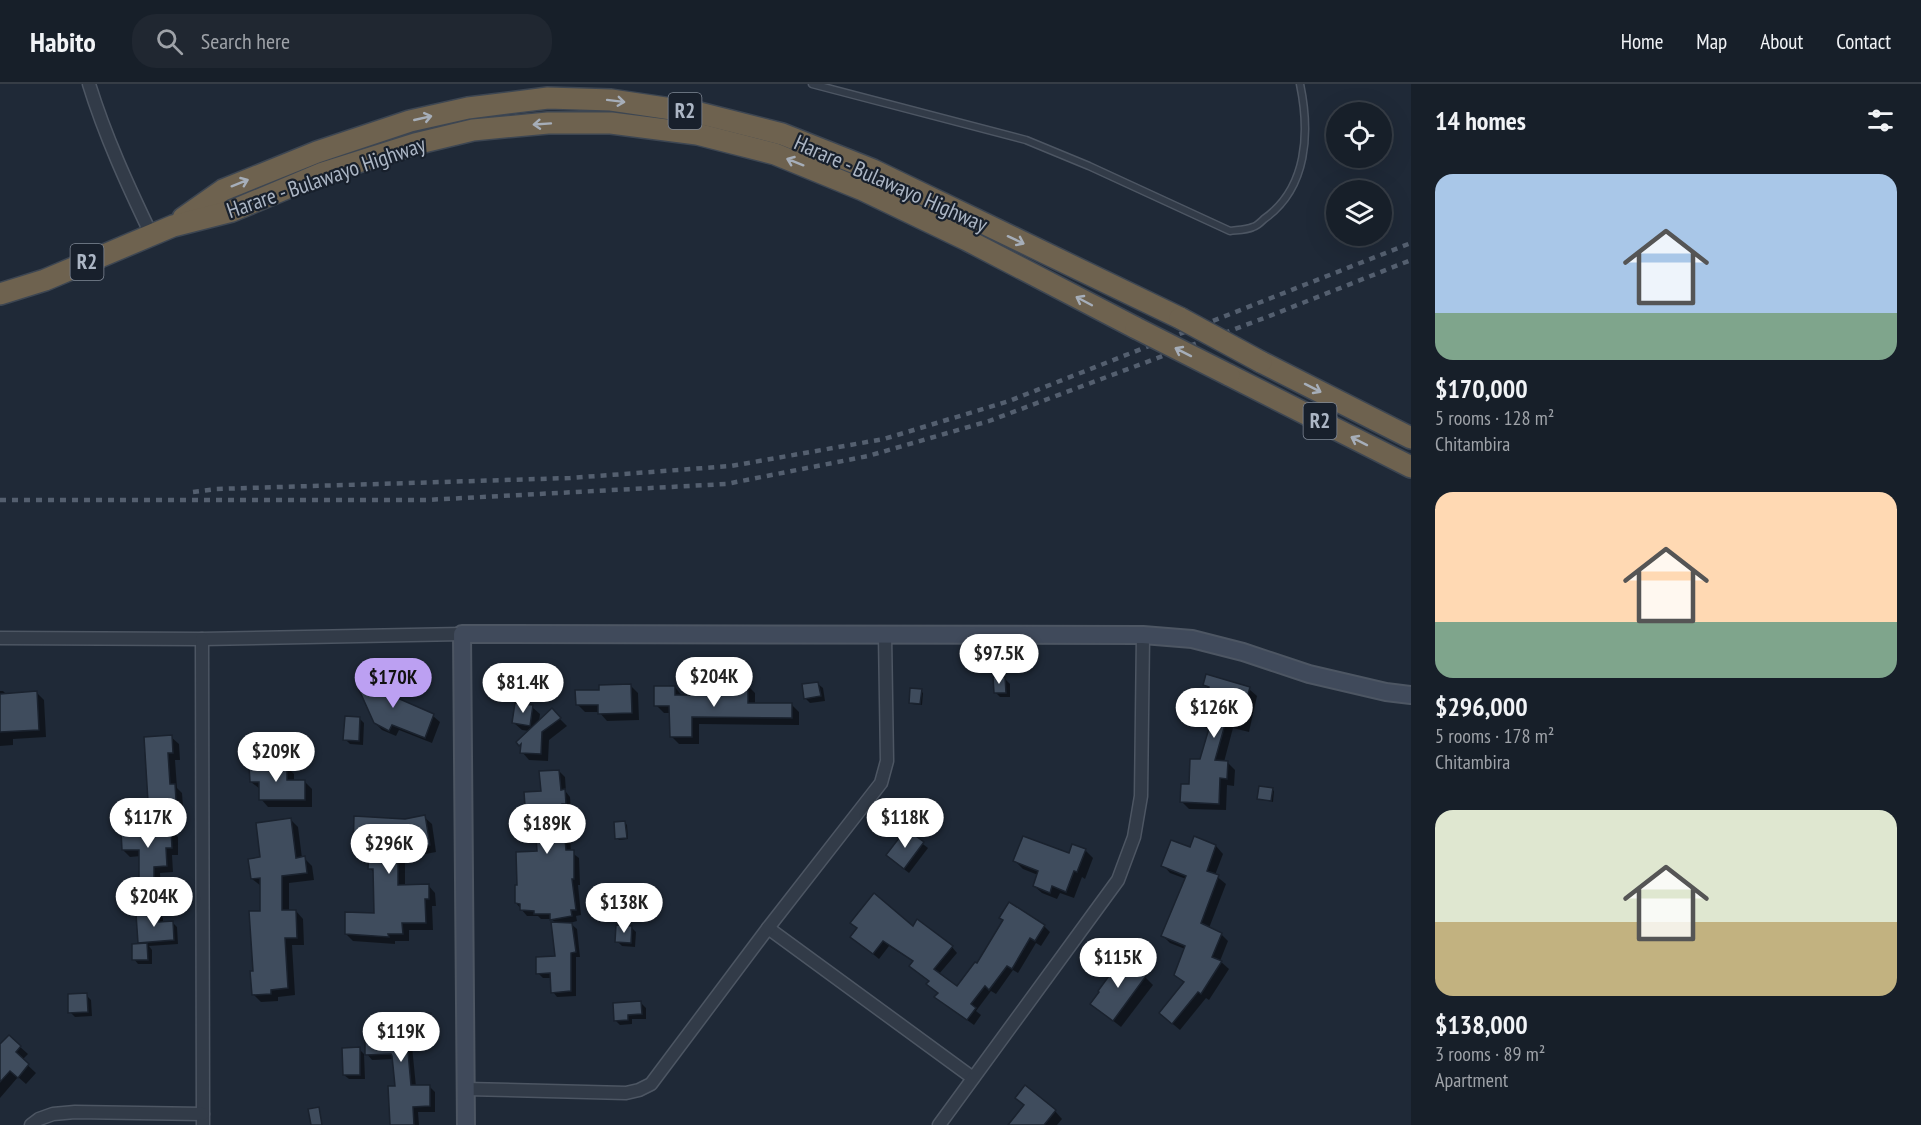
<!DOCTYPE html>
<meta charset="utf-8">
<style>
body{margin:0;font-family:"PT Sans Narrow",sans-serif;background:#202731;color:#f1f3f6;height:100vh;display:flex;flex-direction:column;font-size:22px;white-space:nowrap}
*{box-sizing:border-box;margin:0}
p{font-size:20px;color:#9ea2a8}
.icon{flex:none;width:33px;height:33px;fill:none;stroke:currentColor;stroke-width:2;stroke-linecap:round;stroke-linejoin:round}
.map{position:relative;flex:1;overflow:hidden}
.side{display:flex;flex-direction:column;background:#171f29;width:510px}
.side>*{flex:none}
.controls{position:absolute;left:1326px;top:18px;display:grid;gap:12px}
.controls a{display:grid;place-items:center;width:66px;height:66px;border-radius:50%;background:#171f29;box-shadow:0 6px 24px #0002,0 0 0 2px #363d46;font-size:30px}
.price{position:absolute;translate:-50% -51px;padding:0 14px;border-radius:21px;background:#fff;color:#222;font-size:20px;line-height:39px;filter:drop-shadow(0 2px 3px #0008)}
.price::after{content:'';position:absolute;left:50%;top:36px;width:18px;height:14px;margin-left:-9px;background:inherit;clip-path:polygon(0 0,100% 0,50% 100%)}
.price.current{background:#bca0f2;color:#111}
ul{padding:0;list-style:none}
li{display:grid;align-content:center;gap:12px;height:318px;padding:0 24px}
li span{display:grid;place-items:center;height:186px;border-radius:18px;color:#555}
li>.icon{margin-inline-start:auto}
span .icon{width:108px;height:108px;fill:#fffc;stroke-width:1}
li b{font-size:26px}
h2{display:flex;justify-content:space-between;align-items:center;height:72px;padding:0 24px;font-size:26px}
header{display:flex;align-items:center;gap:36px;box-sizing:border-box;height:84px;padding:0 30px;background:#171f29;border-bottom:2px solid #363d46}
header strong{font-size:28px}
nav{display:flex;gap:33px;margin-inline-start:auto;font-size:21px}
.search{width:420px;height:54px;background:#202731;display:flex;align-items:center;gap:15px;box-sizing:border-box;padding:0 21px;border-radius:24px;color:#9ea2a8;font-size:22px}
main{display:flex;flex:1;min-height:0}
.map>svg:first-child{display:block}
.shadow{fill:#0007}
.building{fill:#3f4c5d;stroke:#1a222e;stroke-width:1.5}
.lines{fill:none;stroke-linecap:round;stroke-linejoin:round}
.lane-casing{stroke:#4d5663;stroke-width:9}
.street-casing{stroke:#4d5663;stroke-width:15}
.secondary-casing{stroke:#4d5663;stroke-width:20}
.highway-casing{stroke:#3d4652;stroke-width:24}
.lane{stroke:#323b48;stroke-width:6}
.street{stroke:#323b48;stroke-width:12}
.secondary{stroke:#404a5b;stroke-width:16}
.highway{stroke:#6e624f;stroke-width:21}
.rail{stroke:#545f6f;stroke-width:4.5;stroke-dasharray:6 6;stroke-linecap:butt}
.highway-bridge-casing{stroke:#3d4652;stroke-width:24;stroke-linecap:butt}
.highway-bridge{stroke:#6e624f;stroke-width:21}
.oneway{stroke:#a6aeb9}
.labels{text-anchor:middle;stroke-width:4.5;stroke-linejoin:round;paint-order:stroke}
.shield{fill:#18202c;stroke:#808997;stroke-width:1.5}
.shield-label{font-size:21px;font-weight:bold;fill:#acb6c5}
.street-label{font-size:22px;fill:#acb6c5;stroke:#18202c}
</style>
<header>
<strong>Habito</strong>
<div class="search"><svg class="icon" aria-label="search" viewBox="0 0 24 24"><circle cx="10" cy="10" r="6"/><path d="M15 15l6 6"/></svg>Search here</div>
<nav><a>Home</a><a>Map</a><a>About</a><a>Contact</a></nav>
</header>
<main>
<div class="map">
<svg width="1411" height="1041" viewBox="0 0 1411 1041">
<rect width="100%" height="100%" fill="#1f2937"/>
<g class="shadow">
<path d="M379,593L385,599L392,613L433,632L440,638L432,659L399,646L396,652L382,646L375,639Z"/>
<path d="M558,594L560,596L559,605L547,604L545,602Z"/>
<path d="M1005,595L1010,600V613H1000L995,608Z"/>
<path d="M818,600L823,604L825,617L810,619L805,614Z"/>
<path d="M747,601L755,609V621H792L799,628V641L699,640V660H679L671,652V629H664L656,621L675,603L682,612H732Z"/>
<path d="M1205,601L1249,605L1257,612L1249,648L1233,644L1224,678H1227L1235,686L1234,702L1227,701L1226,726L1189,725L1181,717L1191,702L1201,677L1210,645L1204,643L1196,636L1204,628L1210,606Z"/>
<path d="M631,602L638,609L639,636L607,637L599,628H585L577,620L601,608Z"/>
<path d="M0,607H3L7,611L36,608L44,616L46,653L13,655V661L0,662Z"/>
<path d="M921,607L923,609L922,621L912,620L910,618Z"/>
<path d="M532,623L540,630L539,638L559,634L567,642L549,656L548,677L529,676L522,668V663L518,658L529,647L522,646L514,639Z"/>
<path d="M359,634L364,639L363,661L350,660L345,655Z"/>
<path d="M171,653L179,660L180,676H175L177,704L182,709L183,723L157,724L149,717Z"/>
<path d="M287,683L294,690V697H304L312,705V723H268L261,715L260,705L251,698Z"/>
<path d="M559,687L565,693L566,708L570,713L571,725H568L571,768L579,774L580,801H578L581,831L576,832L577,837L570,839L577,845L580,873H576V912L557,913L553,908L552,894H543L538,889L556,873V839L551,835H541L538,832H527L516,819L539,769L536,727L532,728L526,722L542,708Z"/>
<path d="M1272,705L1274,707L1273,718L1259,715Z"/>
<path d="M424,733L432,740L436,768L405,774V802L428,801L435,809L436,822H432L433,846H409V857H395V860L353,857L346,850L375,830L374,789L370,784V774L362,775L354,767L405,736Z"/>
<path d="M290,735L298,743L302,774H304L312,782L314,796L289,799V828L296,827L303,835L304,861H292L295,911L278,913V917L261,918L253,910L262,828L261,802L252,795L262,775Z"/>
<path d="M625,739L627,741L628,755L619,756L617,754Z"/>
<path d="M157,742L161,746H171L178,753V771H172L173,788L160,789L161,805H148L141,798V772L130,773L123,766L143,747Z"/>
<path d="M906,747L928,764L909,789L892,776Z"/>
<path d="M1195,754L1216,762L1223,770L1215,791L1226,800L1209,844L1221,850L1228,857L1220,877L1229,885L1209,916L1206,914L1180,946L1168,936L1185,899L1175,890L1185,865L1170,859L1163,852L1186,795L1170,789L1163,781L1190,765Z"/>
<path d="M1085,766L1093,774L1085,795L1082,793L1074,814L1060,809L1057,815L1042,809L1034,802L1038,791L1023,785L1015,777L1070,771Z"/>
<path d="M158,830L163,834V839L172,838L177,843L178,860L149,862L152,866V880H138L134,875L142,861L139,858Z"/>
<path d="M1044,842L1050,848L1041,862L1036,859L1018,889L1013,886L996,910L991,907L976,927L981,931L974,941L942,918L939,909L914,878L889,862L879,875L852,853L914,844L952,863L957,869L939,890L958,904Z"/>
<path d="M631,843L636,848L635,863L622,862L617,857Z"/>
<path d="M1145,893L1153,901L1121,943L1092,920Z"/>
<path d="M86,911L91,916L92,932L75,933L70,928Z"/>
<path d="M641,919L646,924V935H632V940L620,941L615,936Z"/>
<path d="M430,931L436,936L437,959L415,960L416,962H412L416,1003L429,1002L435,1008V1028H418L419,1041H391L397,1003L394,975L372,976L367,970L391,944Z"/>
<path d="M9,953L28,970L22,976L36,989L26,1000L18,993L0,1014V963Z"/>
<path d="M359,965L364,970L365,995H349L344,991Z"/>
<path d="M1055,1027L1062,1035L1057,1041H1010Z"/>
</g>
<g class="building">
<path d="M1206,590L1250,603L1244,626H1246L1241,641L1226,637L1215,676L1228,677L1227,695L1220,694L1219,720L1180,718L1181,700H1189L1190,675H1200L1210,641L1195,636L1198,624L1203,626L1209,603L1203,601Z"/>
<path d="M379,591L388,610L434,630L425,654L392,641L389,647L374,639L357,601Z"/>
<path d="M544,592H558V604L543,603Z"/>
<path d="M993,593H1005L1006,609H994Z"/>
<path d="M818,598L821,612L804,615L802,600Z"/>
<path d="M748,599V619H792V634L692,633V653H670L669,622H654V602H675V611H731V600Z"/>
<path d="M631,600L632,629L598,630V621H576L575,606H599V601Z"/>
<path d="M910,604L922,605L920,620L909,619Z"/>
<path d="M37,607L39,646L0,648V610Z"/>
<path d="M515,619L533,621L530,642L512,639Z"/>
<path d="M552,624L561,634L542,648L541,670L520,669L521,660L519,662L516,658Z"/>
<path d="M345,632L360,633L359,657L343,656Z"/>
<path d="M172,651L173,669H168L170,700H175L176,716L148,717L144,653Z"/>
<path d="M249,681H287V696H305V716H259V698H250Z"/>
<path d="M559,686L561,706L565,705L566,720H562L566,766H574V795H572L576,826H571L572,832L550,836V830H534V827L520,826V820L515,819V801H517L516,768L537,767L534,722H525L524,708L541,707L539,687Z"/>
<path d="M1259,702L1273,704L1271,717L1257,715Z"/>
<path d="M425,731L430,761L398,767V801L429,800V815H425L426,839H402L403,850H388L389,853L345,850V828L374,829L373,785H368L369,767L353,768L354,732L405,735Z"/>
<path d="M291,734L296,774L305,772L307,789L282,792V826H296L297,854H285L288,904L271,906V910L252,911L250,887H253L249,827H260V794L251,795L248,775L260,773L256,739Z"/>
<path d="M625,737L627,754L615,755L614,738Z"/>
<path d="M141,741H158V745L171,744L172,764H166L167,782L154,783V799H139V766H122L121,747L141,746Z"/>
<path d="M906,745L924,758L904,785L886,771Z"/>
<path d="M1023,752L1069,769L1072,760L1086,765L1077,788L1074,787L1066,808L1052,802L1050,809L1033,802L1038,787L1013,777Z"/>
<path d="M1194,752L1216,761L1207,787L1219,791L1201,839L1222,849L1212,873L1222,877L1201,910L1198,908L1172,940L1159,929L1184,898L1174,891L1185,862L1161,852L1186,792L1161,782L1171,756L1190,763Z"/>
<path d="M874,809L913,842L917,835L953,862L934,885L957,902L975,878L977,879L1003,836L999,834L1009,818L1045,841L1035,857L1030,854L1012,885L1007,882L989,906L985,902L971,920L976,924L967,936L934,913L938,909L926,900L929,897L909,882L913,877L883,857L873,870L850,853L857,844L850,839Z"/>
<path d="M159,828V838L173,837L174,856L138,859L136,830Z"/>
<path d="M551,838L572,839L576,868L571,869V907L551,909L550,889L536,890V873L555,872Z"/>
<path d="M616,841L632,842L631,859L615,858Z"/>
<path d="M147,859L148,876H132V860Z"/>
<path d="M1122,874L1146,892L1113,937L1090,920L1099,908L1098,907Z"/>
<path d="M87,909L88,928L68,929V910Z"/>
<path d="M641,917L642,930L628,931V936L614,937L613,919Z"/>
<path d="M431,929L432,954L410,955L411,957H407L411,1001H430V1022L413,1023L414,1041H390L388,1002H395L392,972L391,970L365,971V943L390,942L389,933Z"/>
<path d="M9,951L21,962L16,968L29,980L18,994L10,987L0,998V960Z"/>
<path d="M360,963V991H343L342,964Z"/>
<path d="M1025,1001L1056,1026L1044,1041H1008L1024,1021L1015,1014Z"/>
<path d="M319,1023L322,1041H311L308,1025Z"/>
</g>
<g class="lines">
<defs>
<path id="lane" d="M812,0L1026,56L1089,82L1230,147C1237,146 1246,146 1253,143C1257,142 1261,138 1264,135C1308,104 1310,48 1300,0"/>
<g id="street">
<path d="M89,0C105,52 128,102 151,150"/>
<path d="M0,554L202,555L462,550"/>
<path d="M202,555L203,1041"/>
<path d="M768,844L973,994"/>
<path d="M466,1005L626,1009L639,1006L651,1000L768,844L881,699L887,677L885,551"/>
<path d="M31,1041L39,1035L53,1030L75,1028L203,1030"/>
<path d="M939,1041L1118,796L1134,753L1141,712L1143,551"/>
</g>
<path id="secondary" d="M466,1041L462,550L1143,551L1192,555L1243,568L1309,590L1386,608L1411,611"/>
<g id="highway">
<path d="M183,134L223,106L317,68L410,37L468,24L548,14L611,16L699,29L782,50L873,86L1180,234"/>
<path d="M0,210L45,196L173,142L232,127L323,89L415,60L473,46L548,39H611L697,50L775,70L863,106L967,156L1136,244"/>
<path d="M1261,278L1411,354"/>
<path d="M1229,291L1411,383"/>
</g>
</defs>
<use href="#lane" class="lane-casing"/>
<use href="#street" class="street-casing"/>
<use href="#secondary" class="secondary-casing"/>
<use href="#highway" class="highway-casing"/>
<use href="#lane" class="lane"/>
<use href="#street" class="street"/>
<use href="#secondary" class="secondary"/>
<use href="#highway" class="highway"/>
<g class="rail">
<path d="M193,408L216,405L570,394L731,382L884,355L1009,317L1411,159"/>
<path d="M0,416H426L726,400L868,372L989,337L1267,233L1411,176"/>
</g>
<defs>
<g id="highway-bridge">
<path d="M1180,234L1261,278"/>
<path d="M1136,244L1229,291"/>
</g>
</defs>
<use href="#highway-bridge" class="highway-bridge-casing"/>
<use href="#highway-bridge" class="highway-bridge"/>
</g>
<defs><path id="oneway-shaft" d="M-6 0H5M1.5-3L5.5 0L1.5 3" fill="none" stroke-width="1.6" stroke-linecap="round" stroke-linejoin="round" transform="scale(1.5)"/></defs>
<g class="oneway">
<use href="#oneway-shaft" transform="translate(616 17) rotate(7)"/>
<use href="#oneway-shaft" transform="translate(423 34) rotate(-13)"/>
<use href="#oneway-shaft" transform="translate(542 40) rotate(176)"/>
<use href="#oneway-shaft" transform="translate(795 78) rotate(-158)"/>
<use href="#oneway-shaft" transform="translate(240 99) rotate(-22)"/>
<use href="#oneway-shaft" transform="translate(1016 156) rotate(25)"/>
<use href="#oneway-shaft" transform="translate(1084 217) rotate(-152)"/>
<use href="#oneway-shaft" transform="translate(1183 268) rotate(-153)"/>
<use href="#oneway-shaft" transform="translate(1313 304) rotate(27)"/>
<use href="#oneway-shaft" transform="translate(1359 357) rotate(-153)"/>
</g>
<g class="labels">
<g class="shield">
<rect x="668.5" y="9" width="33" height="36" rx="4.5"/>
<rect x="70.5" y="160" width="33" height="36" rx="4.5"/>
<rect x="1303.5" y="319" width="33" height="36" rx="4.5"/>
</g>
<g class="shield-label">
<text x="685" y="34">R2</text>
<text x="87" y="185">R2</text>
<text x="1320" y="344">R2</text>
</g>
<g class="street-label">
<text transform="translate(326 93) rotate(-19)" y="8">Harare - Bulawayo Highway</text>
<text transform="translate(891 99) rotate(24)" y="8">Harare - Bulawayo Highway</text>
</g>
</g>
</svg>
<div class="controls">
<a><svg class="icon" aria-label="locate" viewBox="0 0 24 24"><circle cx="12" cy="12" r="6"/><path d="M12 2v4M12 18v4M2 12h4M18 12h4"/></svg></a>
<a><svg class="icon" aria-label="layers" viewBox="0 0 24 24"><path d="M12 4l9 5-9 5-9-5zM3 14l9 5 9-5"/></svg></a>
</div>
<b class="price" style="left:999px;top:601px">$97.5K</b>
<b class="price" style="left:714px;top:624px">$204K</b>
<b class="price current" style="left:393px;top:625px">$170K</b>
<b class="price" style="left:523px;top:630px">$81.4K</b>
<b class="price" style="left:1214px;top:655px">$126K</b>
<b class="price" style="left:276px;top:699px">$209K</b>
<b class="price" style="left:148px;top:765px">$117K</b>
<b class="price" style="left:905px;top:765px">$118K</b>
<b class="price" style="left:547px;top:771px">$189K</b>
<b class="price" style="left:389px;top:791px">$296K</b>
<b class="price" style="left:154px;top:844px">$204K</b>
<b class="price" style="left:624px;top:850px">$138K</b>
<b class="price" style="left:1118px;top:905px">$115K</b>
<b class="price" style="left:401px;top:979px">$119K</b>
</div>
<section class="side">
<h2>14 homes<svg class="icon" aria-label="filters" viewBox="0 0 24 24"><path d="M4 7h16M4 17h16"/><circle cx="9" cy="7" r="2"/><circle cx="15" cy="17" r="2"/></svg></h2>
<ul>
<li><span style="background:linear-gradient(#a9c7e8 75%,#7fa58c 0)"><svg class="icon" aria-label="home" viewBox="0 0 24 24"><path d="M3 11l9-7 9 7M6 9v11h12V9"/></svg></span><div><b>$170,000</b><p>5 rooms · 128 m²</p><p>Chitambira</p></div></li>
<li><span style="background:linear-gradient(#ffd9b3 70%,#7fa58c 0)"><svg class="icon" aria-label="home" viewBox="0 0 24 24"><path d="M3 11l9-7 9 7M6 9v11h12V9"/></svg></span><div><b>$296,000</b><p>5 rooms · 178 m²</p><p>Chitambira</p></div></li>
<li><span style="background:linear-gradient(#dfe7d0 60%,#c2b280 0)"><svg class="icon" aria-label="home" viewBox="0 0 24 24"><path d="M3 11l9-7 9 7M6 9v11h12V9"/></svg></span><div><b>$138,000</b><p>3 rooms · 89 m²</p><p>Apartment</p></div></li>
</ul>
</section>
</main>
